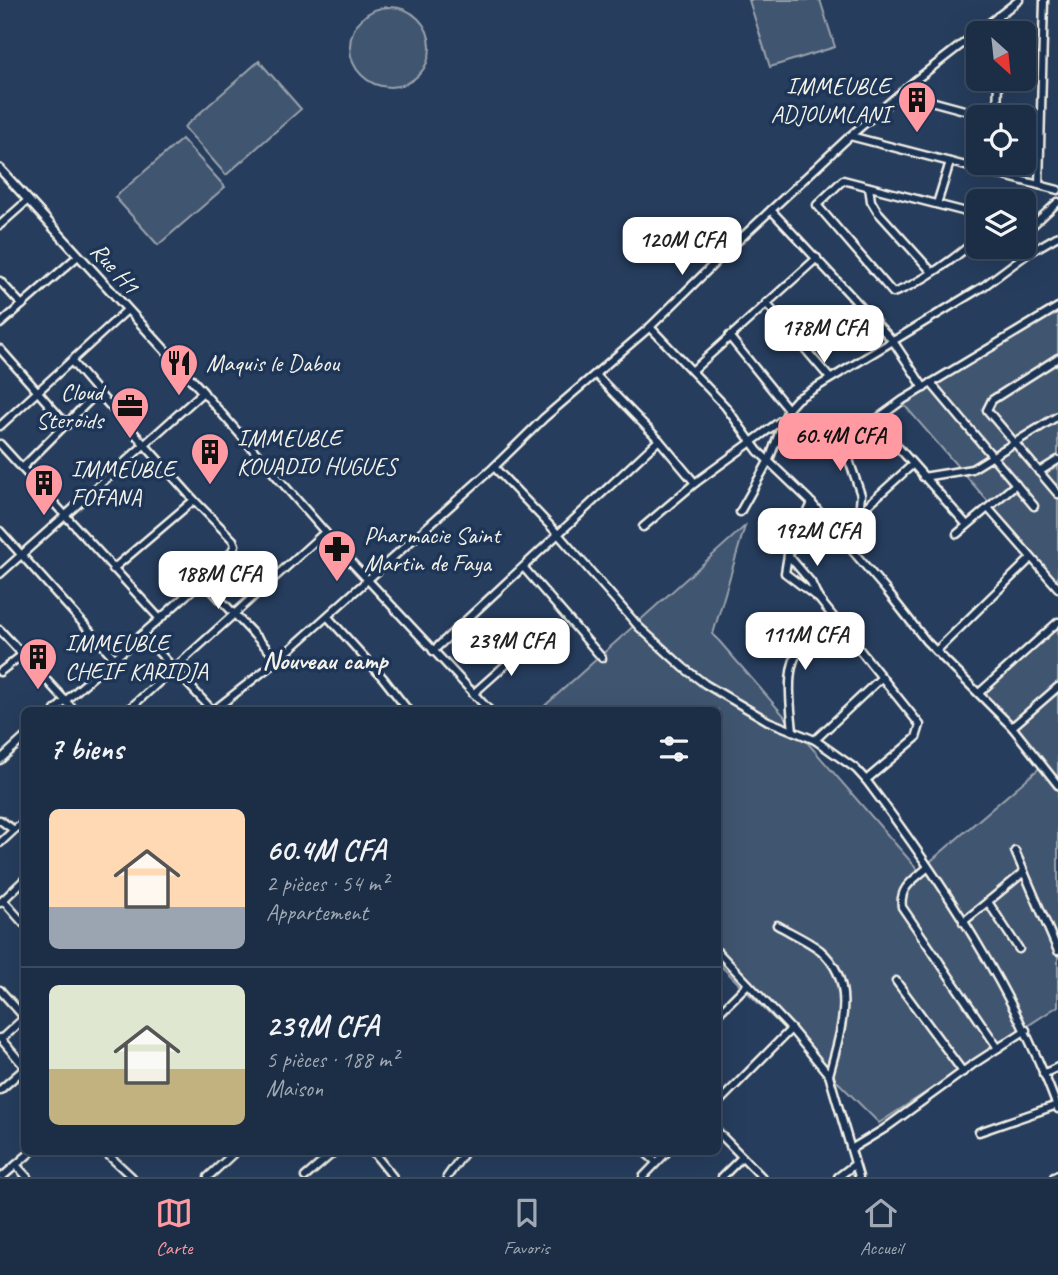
<!DOCTYPE html>
<html lang="fr">
<meta charset="utf-8">
<style>
body{margin:0;font-family:Caveat,sans-serif;background:#25364d;color:#f1f3f6;height:100vh;display:flex;flex-direction:column;font-size:26px;white-space:nowrap}
*{box-sizing:border-box;margin:0}
p{font-size:23px;color:#a0a8b3}
.icon{flex:none;width:38px;height:38px;fill:none;stroke:currentColor;stroke-width:2;stroke-linecap:round;stroke-linejoin:round}
.map{position:relative;flex:1;overflow:hidden}
.side{position:absolute;left:21px;top:707px;width:700px;height:448px;display:flex;flex-direction:column;background:#1c2e46;border-radius:10px;box-shadow:0 7px 28px #0002,0 0 0 2px #3a4a5f}
.side>*{flex:none}
.needle{width:46px;rotate:153deg}
.fabs{position:absolute;left:966px;top:21px;display:grid;gap:14px}
.fabs a{display:grid;place-items:center;width:70px;height:70px;border-radius:10px;background:#1c2e46;box-shadow:0 7px 28px #0002,0 0 0 2px #3a4a5f;font-size:35px}
.price{position:absolute;translate:-50% -60px;padding:0 16px;border-radius:14px;background:#fff;color:#222;font-size:23px;line-height:46px;filter:drop-shadow(0 2px 4px #0008)}
.price::after{content:'';position:absolute;left:50%;top:42px;width:21px;height:16px;margin-left:-10px;background:inherit;clip-path:polygon(0 0,100% 0,50% 100%)}
.price.on{background:#ff9aa2;color:#111}
ul{padding:0;list-style:none}
li{display:flex;align-items:center;gap:21px;height:175px;padding:0 28px}
li+li{border-top:2px solid #3a4a5f}
li span{display:grid;place-items:center;flex:none;width:196px;height:140px;border-radius:10px;color:#555}
li>.icon{margin-inline-start:auto}
span .icon{width:84px;height:84px;fill:#fffc;stroke-width:1}
li b{font-size:30px}
h2{display:flex;justify-content:space-between;align-items:center;height:84px;padding:0 28px;font-size:30px}
.dock{display:flex;justify-content:space-around;align-items:center;height:98px;border-top:2px solid #3a4a5f;background:#1c2e46;font-size:19px;color:#a0a8b3}
.dock a{display:grid;justify-items:center;gap:4px}
.dock .on{color:#ff9aa2}
.map>svg:first-child{display:block}
.green{fill:#40546f;stroke:#9aa2ac;stroke-width:2}
.lines{fill:none;stroke-linecap:round;stroke-linejoin:round}
.minor-casing{stroke:#f4f1e8;stroke-width:11}
.tertiary-casing{stroke:#f4f1e8;stroke-width:12}
.minor{stroke:#1d3557;stroke-width:6}
.tertiary{stroke:#1d3557;stroke-width:7}
.labels{text-anchor:middle;stroke-width:7;stroke-linejoin:round;paint-order:stroke}
.poi-label{font-size:24px;fill:#f4f1e8;stroke:#1d3557;text-anchor:start}
.street-label{font-size:24px;fill:#f4f1e8;stroke:#1d3557}
.neighbourhood-label{font-size:26px;font-weight:bold;fill:#f4f1e8;stroke:#1d3557}
</style>
<div class="map">
<svg width="1058" height="1177" viewBox="0 0 1058 1177">
<rect width="100%" height="100%" fill="#263d5d"/>
<filter id="ink" filterUnits="userSpaceOnUse"><feTurbulence type="fractalNoise" baseFrequency=".0143" numOctaves="2"/><feDisplacementMap in="SourceGraphic" scale="14" xChannelSelector="R" yChannelSelector="G"/><feConvolveMatrix kernelMatrix="1 2 1 2 8 2 1 2 1" color-interpolation-filters="sRGB"/></filter>
<g filter="url(#ink)">
<g class="green">
<path d="M749,0H820L835,47L770,67Z"/>
<circle cx="390" cy="47" r="40"/>
<path d="M259,61L301,109L226,175L184,127Z"/>
<path d="M182,139L225,187L158,245L115,197Z"/>
<path d="M1058,302V582L899,399Z"/>
<path d="M745,526L713,634L919,871L1042,766L980,693L1058,626V1006L879,1123L718,963V710H540Z"/>
</g>
<g class="lines">
<defs>
<g id="minor">
<path d="M998,33V16"/>
<path d="M901,93L990,117"/>
<path d="M997,117L998,79"/>
<path d="M850,136L1058,190"/>
<path d="M997,175V163"/>
<path d="M1039,185L1044,0"/>
<path d="M869,187L871,201L877,211L932,272"/>
<path d="M937,204L950,162"/>
<path d="M771,210L893,341L924,388"/>
<path d="M978,215L843,180L817,205L893,293C920,284 957,257 978,238"/>
<path d="M0,225L28,200"/>
<path d="M1024,227L1033,225L1058,202"/>
<path d="M0,281L22,305"/>
<path d="M766,303L829,377"/>
<path d="M0,324L78,256"/>
<path d="M650,327L725,406L758,451L809,500L886,590L926,641L1012,727L1058,785"/>
<path d="M729,336L788,409"/>
<path d="M0,349L67,425"/>
<path d="M1058,358L992,400L987,410L1058,494"/>
<path d="M72,362L102,397"/>
<path d="M692,371L817,258"/>
<path d="M596,375L659,440L695,483"/>
<path d="M931,383L1034,506"/>
<path d="M875,421L967,525"/>
<path d="M0,426L127,310"/>
<path d="M0,444L160,619"/>
<path d="M494,467L558,534L639,627L684,668L705,684L768,721L815,740L856,769L866,780C942,881 1014,990 1058,1109"/>
<path d="M22,468L89,401L94,397H102L194,500L233,540L235,545C229,561 207,576 194,588C149,630 101,669 55,710"/>
<path d="M1039,472L1058,460"/>
<path d="M923,477L972,469L1058,416"/>
<path d="M812,503L788,555L785,573L819,599L920,725L916,738L866,780"/>
<path d="M988,508L1058,588"/>
<path d="M740,512L769,460L788,409L797,399L984,286L1027,254L1058,236"/>
<path d="M859,513L861,495L850,463L848,440L903,400L1058,307"/>
<path d="M643,527L695,483L783,419"/>
<path d="M0,531L116,660"/>
<path d="M837,533L912,465"/>
<path d="M957,534L1016,484"/>
<path d="M788,555L811,582L818,597"/>
<path d="M524,568L602,658"/>
<path d="M113,569L194,500"/>
<path d="M0,574L203,392L352,563L489,710"/>
<path d="M202,580L278,660L214,710"/>
<path d="M328,617L383,678L408,710"/>
<path d="M0,630L74,710"/>
<path d="M143,635L212,710"/>
<path d="M433,651L659,440"/>
<path d="M936,651L1031,558"/>
<path d="M278,660L494,467L544,418L650,327L725,253L850,136L917,79L1019,0"/>
<path d="M0,672L23,654"/>
<path d="M979,693L1058,622"/>
<path d="M473,694L531,642"/>
<path d="M128,710L325,532"/>
<path d="M1012,727L1058,687"/>
<path d="M793,731C791,709 784,665 801,649C812,639 827,632 839,624"/>
<path d="M815,740L882,677"/>
<path d="M0,760L24,738"/>
<path d="M0,820L14,830L24,822"/>
<path d="M0,843L14,830"/>
<path d="M1015,851L1058,951"/>
<path d="M927,868C914,880 899,887 902,907L998,1048"/>
<path d="M3,900L24,924"/>
<path d="M988,902L1019,949"/>
<path d="M0,903L24,880"/>
<path d="M963,922L1024,872"/>
<path d="M777,925C791,933 807,940 820,950C859,983 840,1033 829,1075"/>
<path d="M718,952L791,1029L829,1075L859,1177"/>
<path d="M896,981L963,1072"/>
<path d="M0,990L24,1017"/>
<path d="M718,1014L748,984"/>
<path d="M0,1038L24,1066"/>
<path d="M1,1039L24,1018"/>
<path d="M1043,1074L1058,1067"/>
<path d="M0,1090L24,1069"/>
<path d="M718,1103L791,1029"/>
<path d="M718,1132L762,1177"/>
<path d="M979,1132L1057,1105"/>
<path d="M851,1149L884,1129L972,1065L1026,1030"/>
<path d="M105,1152L132,1177"/>
<path d="M373,1152L393,1177"/>
<path d="M645,1152L656,1162"/>
<path d="M16,1165L27,1177"/>
<path d="M2,1177L31,1152"/>
<path d="M208,1177L235,1152"/>
<path d="M305,1177L334,1152"/>
<path d="M447,1177L465,1152"/>
<path d="M643,1177L667,1152"/>
<path d="M722,1177L742,1157"/>
<path d="M838,1177L854,1165"/>
<path d="M1054,1177L1058,1175"/>
</g>
<path id="tertiary" d="M0,169L203,392"/>
</defs>
<use href="#minor" class="minor-casing"/>
<use href="#tertiary" class="tertiary-casing"/>
<use href="#minor" class="minor"/>
<use href="#tertiary" class="tertiary"/>
</g>
</g>
<defs>
<symbol id="building-pin" viewBox="-11 -11 22 30"><path d="M0 17L-7.5 6A9.5 9.5 0 1 1 7.5 6Z" fill="#ff9aa2" stroke="#1d3557"/><path d="M-4-6H4V6H1V3H-1V6H-4ZM-2.5-4.3h1.7v1.8h-1.7ZM.8-4.3h1.7v1.8H.8ZM-2.5-1h1.7V.8h-1.7ZM.8-1h1.7V.8H.8Z" fill="#111"/></symbol>
<symbol id="restaurant-pin" viewBox="-11 -11 22 30"><path d="M0 17L-7.5 6A9.5 9.5 0 1 1 7.5 6Z" fill="#ff9aa2" stroke="#1d3557"/><path d="M-5-6h1v4h1v-4h1v4h1v-4h1v5L-1.5 .5V6h-2V.5L-5-1ZM5-6V6H3V1.5H1.5Q1.5-4 5-6Z" fill="#111"/></symbol>
<symbol id="office-pin" viewBox="-11 -11 22 30"><path d="M0 17L-7.5 6A9.5 9.5 0 1 1 7.5 6Z" fill="#ff9aa2" stroke="#1d3557"/><path d="M-6-3h4V-5.5h4V-3h4V5H-6ZM-1-4.5V-3h2v-1.5ZM-6 0V1H6V0Z" fill="#111"/></symbol>
<symbol id="pharmacy-pin" viewBox="-11 -11 22 30"><path d="M0 17L-7.5 6A9.5 9.5 0 1 1 7.5 6Z" fill="#ff9aa2" stroke="#1d3557"/><path d="M-2-6h4v4h4v4h-4v4h-4v-4h-4v-4h4Z" fill="#111"/></symbol>
</defs>
<g fill-rule="evenodd">
<use href="#building-pin" x="895" y="78" width="44" height="60"/>
<use href="#restaurant-pin" x="157" y="341" width="44" height="60"/>
<use href="#office-pin" x="108" y="384" width="44" height="60"/>
<use href="#building-pin" x="188" y="430" width="44" height="60"/>
<use href="#building-pin" x="22" y="461" width="44" height="60"/>
<use href="#pharmacy-pin" x="315" y="527" width="44" height="60"/>
<use href="#building-pin" x="16" y="635" width="44" height="60"/>
</g>
<g class="labels">
<g class="poi-label">
<text x="890" y="94" text-anchor="end">IMMEUBLE<tspan x="890" dy="28">ADJOUMLANI</tspan></text>
<text x="206" y="371">Maquis le Dabou</text>
<text x="103" y="400" text-anchor="end">Cloud<tspan x="103" dy="28">Steroids</tspan></text>
<text x="237" y="446">IMMEUBLE<tspan x="237" dy="28">KOUADIO HUGUES</tspan></text>
<text x="71" y="477">IMMEUBLE<tspan x="71" dy="28">FOFANA</tspan></text>
<text x="364" y="543">Pharmacie Saint<tspan x="364" dy="28">Martin de Faya</tspan></text>
<text x="65" y="651">IMMEUBLE<tspan x="65" dy="28">CHEIF KARIDJA</tspan></text>
</g>
<g class="street-label">
<text transform="translate(115 268) rotate(48)" y="8">Rue H1</text>
</g>
<g class="neighbourhood-label">
<text x="325" y="669">Nouveau camp</text>
</g>
</g>
</svg>
<div class="fabs">
<a><svg class="needle" viewBox="-14 -14 28 28"><path d="M0-13l5 13h-10z" fill="#e53935"/><path d="M0 13l5-13h-10z" fill="#a0a8b3"/></svg></a>
<a><svg class="icon" aria-label="locate" viewBox="0 0 24 24"><circle cx="12" cy="12" r="6"/><path d="M12 2v4M12 18v4M2 12h4M18 12h4"/></svg></a>
<a><svg class="icon" aria-label="layers" viewBox="0 0 24 24"><path d="M12 4l9 5-9 5-9-5zM3 14l9 5 9-5"/></svg></a>
</div>
<b class="price" style="left:682px;top:277px">120M CFA</b>
<b class="price" style="left:824px;top:365px">178M CFA</b>
<b class="price on" style="left:840px;top:473px">60.4M CFA</b>
<b class="price" style="left:817px;top:568px">192M CFA</b>
<b class="price" style="left:218px;top:611px">188M CFA</b>
<b class="price" style="left:805px;top:672px">111M CFA</b>
<b class="price" style="left:511px;top:678px">239M CFA</b>
<section class="side">
<h2>7 biens<svg class="icon" aria-label="filters" viewBox="0 0 24 24"><path d="M4 7h16M4 17h16"/><circle cx="9" cy="7" r="2"/><circle cx="15" cy="17" r="2"/></svg></h2>
<ul>
<li><span style="background:linear-gradient(#ffd9b3 70%,#9aa5b1 0)"><svg class="icon" aria-label="home" viewBox="0 0 24 24"><path d="M3 11l9-7 9 7M6 9v11h12V9"/></svg></span><div><b>60.4M CFA</b><p>2 pièces · 54 m²</p><p>Appartement</p></div></li>
<li><span style="background:linear-gradient(#dfe7d0 60%,#c2b280 0)"><svg class="icon" aria-label="home" viewBox="0 0 24 24"><path d="M3 11l9-7 9 7M6 9v11h12V9"/></svg></span><div><b>239M CFA</b><p>5 pièces · 188 m²</p><p>Maison</p></div></li>
</ul>
</section>
</div>
<nav class="dock">
<a class="on"><svg class="icon" aria-label="map" viewBox="0 0 24 24"><path d="M3 6l6-2 6 2 6-2v14l-6 2-6-2-6 2zM9 4v14M15 6v14"/></svg>Carte</a>
<a><svg class="icon" aria-label="saved" viewBox="0 0 24 24"><path d="M7 4h10v16l-5-4-5 4z"/></svg>Favoris</a>
<a><svg class="icon" aria-label="home" viewBox="0 0 24 24"><path d="M3 11l9-7 9 7M6 9v11h12V9"/></svg>Accueil</a>
</nav>
